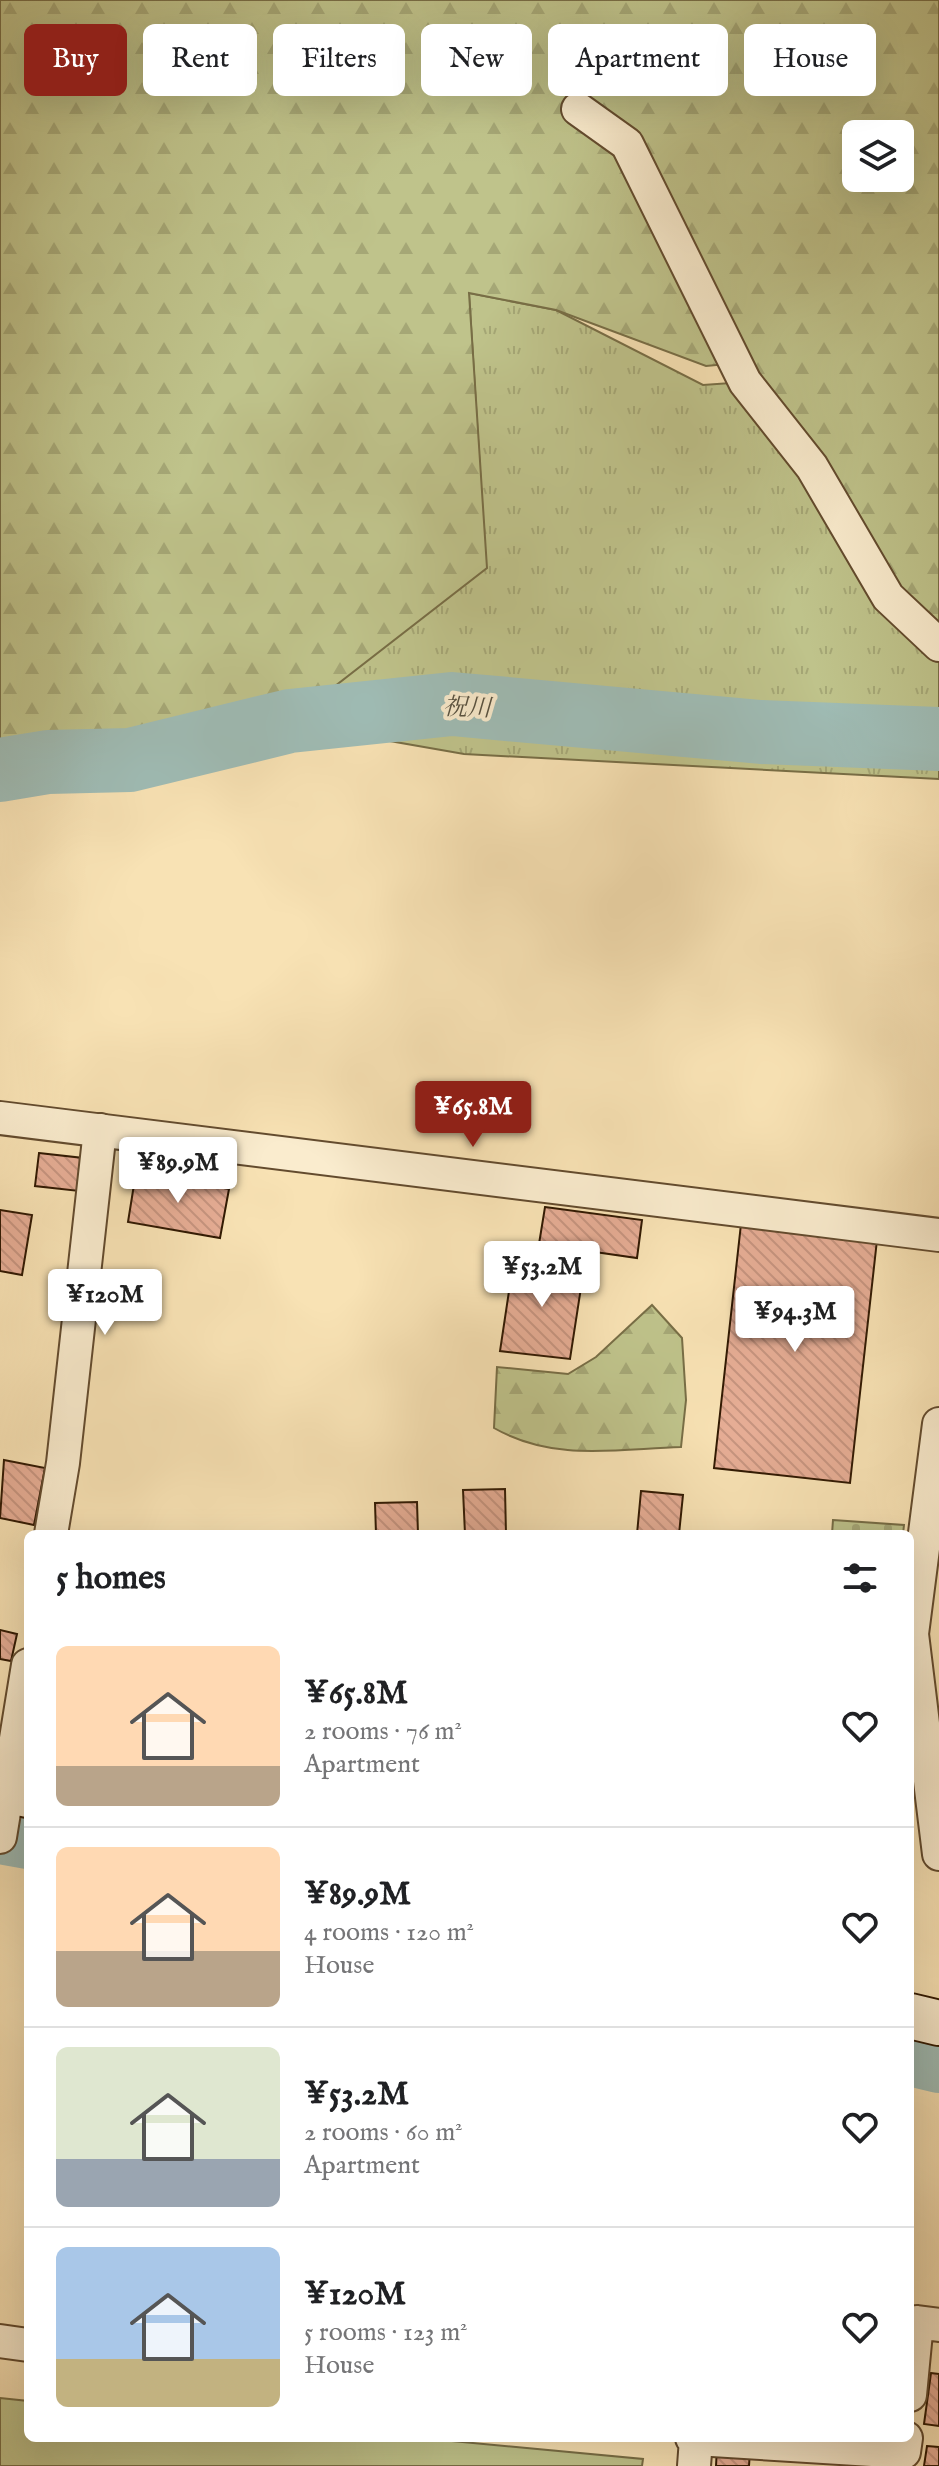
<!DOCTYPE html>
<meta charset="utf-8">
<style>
body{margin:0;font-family:"IM FELL English","Noto Serif JP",serif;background:#f6f6f6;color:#202124;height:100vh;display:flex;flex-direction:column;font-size:30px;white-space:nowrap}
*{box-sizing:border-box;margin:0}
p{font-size:26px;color:#757577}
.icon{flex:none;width:44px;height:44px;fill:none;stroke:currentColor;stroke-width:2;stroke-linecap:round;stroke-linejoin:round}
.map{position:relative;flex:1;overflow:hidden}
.panel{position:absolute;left:24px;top:1530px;width:890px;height:912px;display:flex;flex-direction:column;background:#fff;border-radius:12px;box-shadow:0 8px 32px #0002}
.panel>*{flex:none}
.banner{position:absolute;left:24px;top:24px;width:892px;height:72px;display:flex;gap:16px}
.buttons{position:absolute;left:842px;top:120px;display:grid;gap:16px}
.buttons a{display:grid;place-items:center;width:72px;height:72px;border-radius:12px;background:#fff;box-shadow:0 8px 32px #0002;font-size:40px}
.price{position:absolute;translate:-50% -68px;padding:0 18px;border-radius:8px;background:#fff;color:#222;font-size:26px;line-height:52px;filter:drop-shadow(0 2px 4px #0008)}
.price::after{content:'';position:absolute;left:50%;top:48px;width:24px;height:18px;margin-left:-12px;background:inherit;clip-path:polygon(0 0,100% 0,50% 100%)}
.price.current{background:#8f2418;color:#fff}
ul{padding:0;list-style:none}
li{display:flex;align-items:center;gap:24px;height:200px;padding:0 32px}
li+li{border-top:2px solid #e0e0e0}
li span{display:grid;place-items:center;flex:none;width:224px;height:160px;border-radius:12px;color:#555}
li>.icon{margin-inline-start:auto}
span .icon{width:96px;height:96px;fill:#fffc;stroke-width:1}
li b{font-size:34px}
h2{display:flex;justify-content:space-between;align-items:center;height:96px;padding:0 32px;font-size:34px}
.pill{padding:0 28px;border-radius:12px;background:#fff;box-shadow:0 8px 32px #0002;font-size:28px;line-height:72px}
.pill.current{background:#8f2418;color:#fff}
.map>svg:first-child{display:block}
.grass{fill:url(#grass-tufts);stroke:#786e46;stroke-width:2}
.forest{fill:url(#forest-firs);stroke:#786e46;stroke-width:2;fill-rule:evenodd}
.cemetery{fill:url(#cemetery-stones);stroke:#786e46;stroke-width:2}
.pitch{fill:#bfc38b;stroke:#786e46;stroke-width:2}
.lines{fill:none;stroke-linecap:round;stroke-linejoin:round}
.river{stroke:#9fbcb5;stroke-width:64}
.building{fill:url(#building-back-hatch);stroke:#311902;stroke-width:2}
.street-casing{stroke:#634b2e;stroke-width:36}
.secondary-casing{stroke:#311902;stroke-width:48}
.street{stroke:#faecce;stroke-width:32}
.secondary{stroke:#faecce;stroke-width:44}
.labels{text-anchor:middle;stroke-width:8;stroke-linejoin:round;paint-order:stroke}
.water-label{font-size:24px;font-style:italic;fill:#585241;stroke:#faecce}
</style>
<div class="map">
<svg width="939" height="2466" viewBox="0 0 939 2466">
<defs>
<pattern id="grass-tufts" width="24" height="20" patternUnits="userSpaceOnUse" patternTransform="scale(2)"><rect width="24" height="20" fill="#bfc38b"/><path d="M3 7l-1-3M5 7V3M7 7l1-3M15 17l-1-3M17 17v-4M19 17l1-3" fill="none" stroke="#a5a776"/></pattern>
<pattern id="forest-firs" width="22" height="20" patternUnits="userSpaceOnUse" patternTransform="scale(2)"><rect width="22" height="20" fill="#bfc38b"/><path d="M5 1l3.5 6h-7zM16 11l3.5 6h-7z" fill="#a5a776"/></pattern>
<pattern id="cemetery-stones" width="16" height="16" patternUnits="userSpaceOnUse" patternTransform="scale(2)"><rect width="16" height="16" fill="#bfc38b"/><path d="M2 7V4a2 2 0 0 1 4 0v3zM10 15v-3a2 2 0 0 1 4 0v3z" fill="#a5a776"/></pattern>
<pattern id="building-back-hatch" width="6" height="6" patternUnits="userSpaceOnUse" patternTransform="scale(2)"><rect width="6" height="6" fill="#e6ad95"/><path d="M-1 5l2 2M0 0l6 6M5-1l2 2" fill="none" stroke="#c6947f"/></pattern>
</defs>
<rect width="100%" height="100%" fill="#f8e2b4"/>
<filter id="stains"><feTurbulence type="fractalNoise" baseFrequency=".0025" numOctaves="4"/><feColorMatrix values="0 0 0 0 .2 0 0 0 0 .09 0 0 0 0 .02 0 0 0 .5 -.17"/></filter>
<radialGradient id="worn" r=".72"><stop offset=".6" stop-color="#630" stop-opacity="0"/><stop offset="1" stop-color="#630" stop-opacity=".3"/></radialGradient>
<path class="grass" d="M469,293L556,310L703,385L745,382L939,632V779L464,754L327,730L317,699L486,567Z"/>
<g class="forest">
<path d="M0,0H939V633L866,562L748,362L706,366L556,310L469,293L487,568L290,721L0,770ZM856,134H900V178H856Z"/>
<path d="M652,1305L682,1338L686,1400L681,1447C616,1449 554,1462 494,1428L497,1367L568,1374L596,1357Z"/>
</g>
<path class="cemetery" d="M833,1520L904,1525L903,1534H832Z"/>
<path class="pitch" d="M0,2398L28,2401V2438H420L643,2459L642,2466H0Z"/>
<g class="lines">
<g class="river">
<path d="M0,770L48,762L130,760L290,721L452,704L761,732L939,739"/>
<path d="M0,1832L28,1837"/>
<path d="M910,2054L939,2061"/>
</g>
</g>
<g class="building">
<path d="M39,1153L83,1158L79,1191L35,1186Z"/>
<path d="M136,1172L229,1189L220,1238L128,1222Z"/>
<path d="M545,1207L642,1220L637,1258L539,1244Z"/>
<path d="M0,1210L32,1215L22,1275L0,1271Z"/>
<path d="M741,1224L877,1240L850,1483L714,1468Z"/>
<path d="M514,1258L584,1268L570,1359L500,1351Z"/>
<path d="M4,1460L45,1468L34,1525L0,1518Z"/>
<path d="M505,1489L506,1534H465L463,1490Z"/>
<path d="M641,1491L683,1495L679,1534H637Z"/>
<path d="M417,1502L418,1534H376L375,1503Z"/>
<path d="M0,1630L17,1634L11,1661L0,1659Z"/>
<path d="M931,2373L939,2374V2426L924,2424Z"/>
<path d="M927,2446L939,2447V2466H924Z"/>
<path d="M717,2448L750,2450L749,2466H716Z"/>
</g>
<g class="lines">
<defs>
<g id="street">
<path d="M578,109L627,144L745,382L812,467L888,597L939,645"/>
<path d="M0,1118L939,1235"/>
<path d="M939,1424L912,1634L939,1854"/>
<path d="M51,1534L63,1463L100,1130"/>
<path d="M0,1837L28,1665"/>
<path d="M0,2341L28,2345"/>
<path d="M910,2395L917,2322L939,2325"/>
<path d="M692,2438L696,2439L694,2466"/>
<path d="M696,2439L904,2452L906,2438"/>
</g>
<g id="secondary">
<path d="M0,1789L28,1795"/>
<path d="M910,2016L939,2023"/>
</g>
</defs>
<use href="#street" class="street-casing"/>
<use href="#secondary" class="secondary-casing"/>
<use href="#street" class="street"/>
<use href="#secondary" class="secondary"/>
</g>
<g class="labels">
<g class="water-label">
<text transform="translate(467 707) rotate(2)" y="8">祝川</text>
</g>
</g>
<rect width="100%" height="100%" filter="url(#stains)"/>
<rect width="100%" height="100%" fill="url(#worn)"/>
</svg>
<div class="buttons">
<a><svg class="icon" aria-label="layers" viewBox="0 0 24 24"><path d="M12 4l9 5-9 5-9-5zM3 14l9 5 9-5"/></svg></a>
</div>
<b class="price current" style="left:473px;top:1149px">¥65.8M</b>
<b class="price" style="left:178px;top:1205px">¥89.9M</b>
<b class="price" style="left:542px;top:1309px">¥53.2M</b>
<b class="price" style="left:105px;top:1337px">¥120M</b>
<b class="price" style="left:795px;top:1354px">¥94.3M</b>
<div class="banner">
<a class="pill current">Buy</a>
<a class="pill">Rent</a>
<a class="pill">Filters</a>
<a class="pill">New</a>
<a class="pill">Apartment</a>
<a class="pill">House</a>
</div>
<section class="panel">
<h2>5 homes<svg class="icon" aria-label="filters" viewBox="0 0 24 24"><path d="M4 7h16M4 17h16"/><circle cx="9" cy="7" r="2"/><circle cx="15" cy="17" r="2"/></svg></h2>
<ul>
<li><span style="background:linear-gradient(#ffd9b3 75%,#b9a48a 0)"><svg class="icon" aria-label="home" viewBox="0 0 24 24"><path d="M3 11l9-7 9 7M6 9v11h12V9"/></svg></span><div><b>¥65.8M</b><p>2 rooms · 76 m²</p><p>Apartment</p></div><svg class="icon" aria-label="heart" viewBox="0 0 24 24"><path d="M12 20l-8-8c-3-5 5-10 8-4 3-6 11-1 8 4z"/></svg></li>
<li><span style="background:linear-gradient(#ffd9b3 65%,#b9a48a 0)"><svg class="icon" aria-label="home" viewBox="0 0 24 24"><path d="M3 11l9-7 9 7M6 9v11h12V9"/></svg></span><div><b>¥89.9M</b><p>4 rooms · 120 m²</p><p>House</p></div><svg class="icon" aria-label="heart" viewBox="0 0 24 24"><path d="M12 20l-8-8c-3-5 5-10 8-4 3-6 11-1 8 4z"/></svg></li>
<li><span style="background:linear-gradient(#dfe7d0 70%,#9aa5b1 0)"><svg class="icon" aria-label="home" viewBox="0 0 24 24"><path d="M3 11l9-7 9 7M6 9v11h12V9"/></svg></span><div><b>¥53.2M</b><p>2 rooms · 60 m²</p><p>Apartment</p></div><svg class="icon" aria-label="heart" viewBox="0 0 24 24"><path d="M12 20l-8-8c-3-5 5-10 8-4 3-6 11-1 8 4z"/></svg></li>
<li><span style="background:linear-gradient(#a9c7e8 70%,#c2b280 0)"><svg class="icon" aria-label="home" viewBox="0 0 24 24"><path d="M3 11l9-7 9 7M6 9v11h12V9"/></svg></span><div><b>¥120M</b><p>5 rooms · 123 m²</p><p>House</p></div><svg class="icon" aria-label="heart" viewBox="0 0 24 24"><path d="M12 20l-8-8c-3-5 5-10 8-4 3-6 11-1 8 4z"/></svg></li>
</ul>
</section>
</div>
